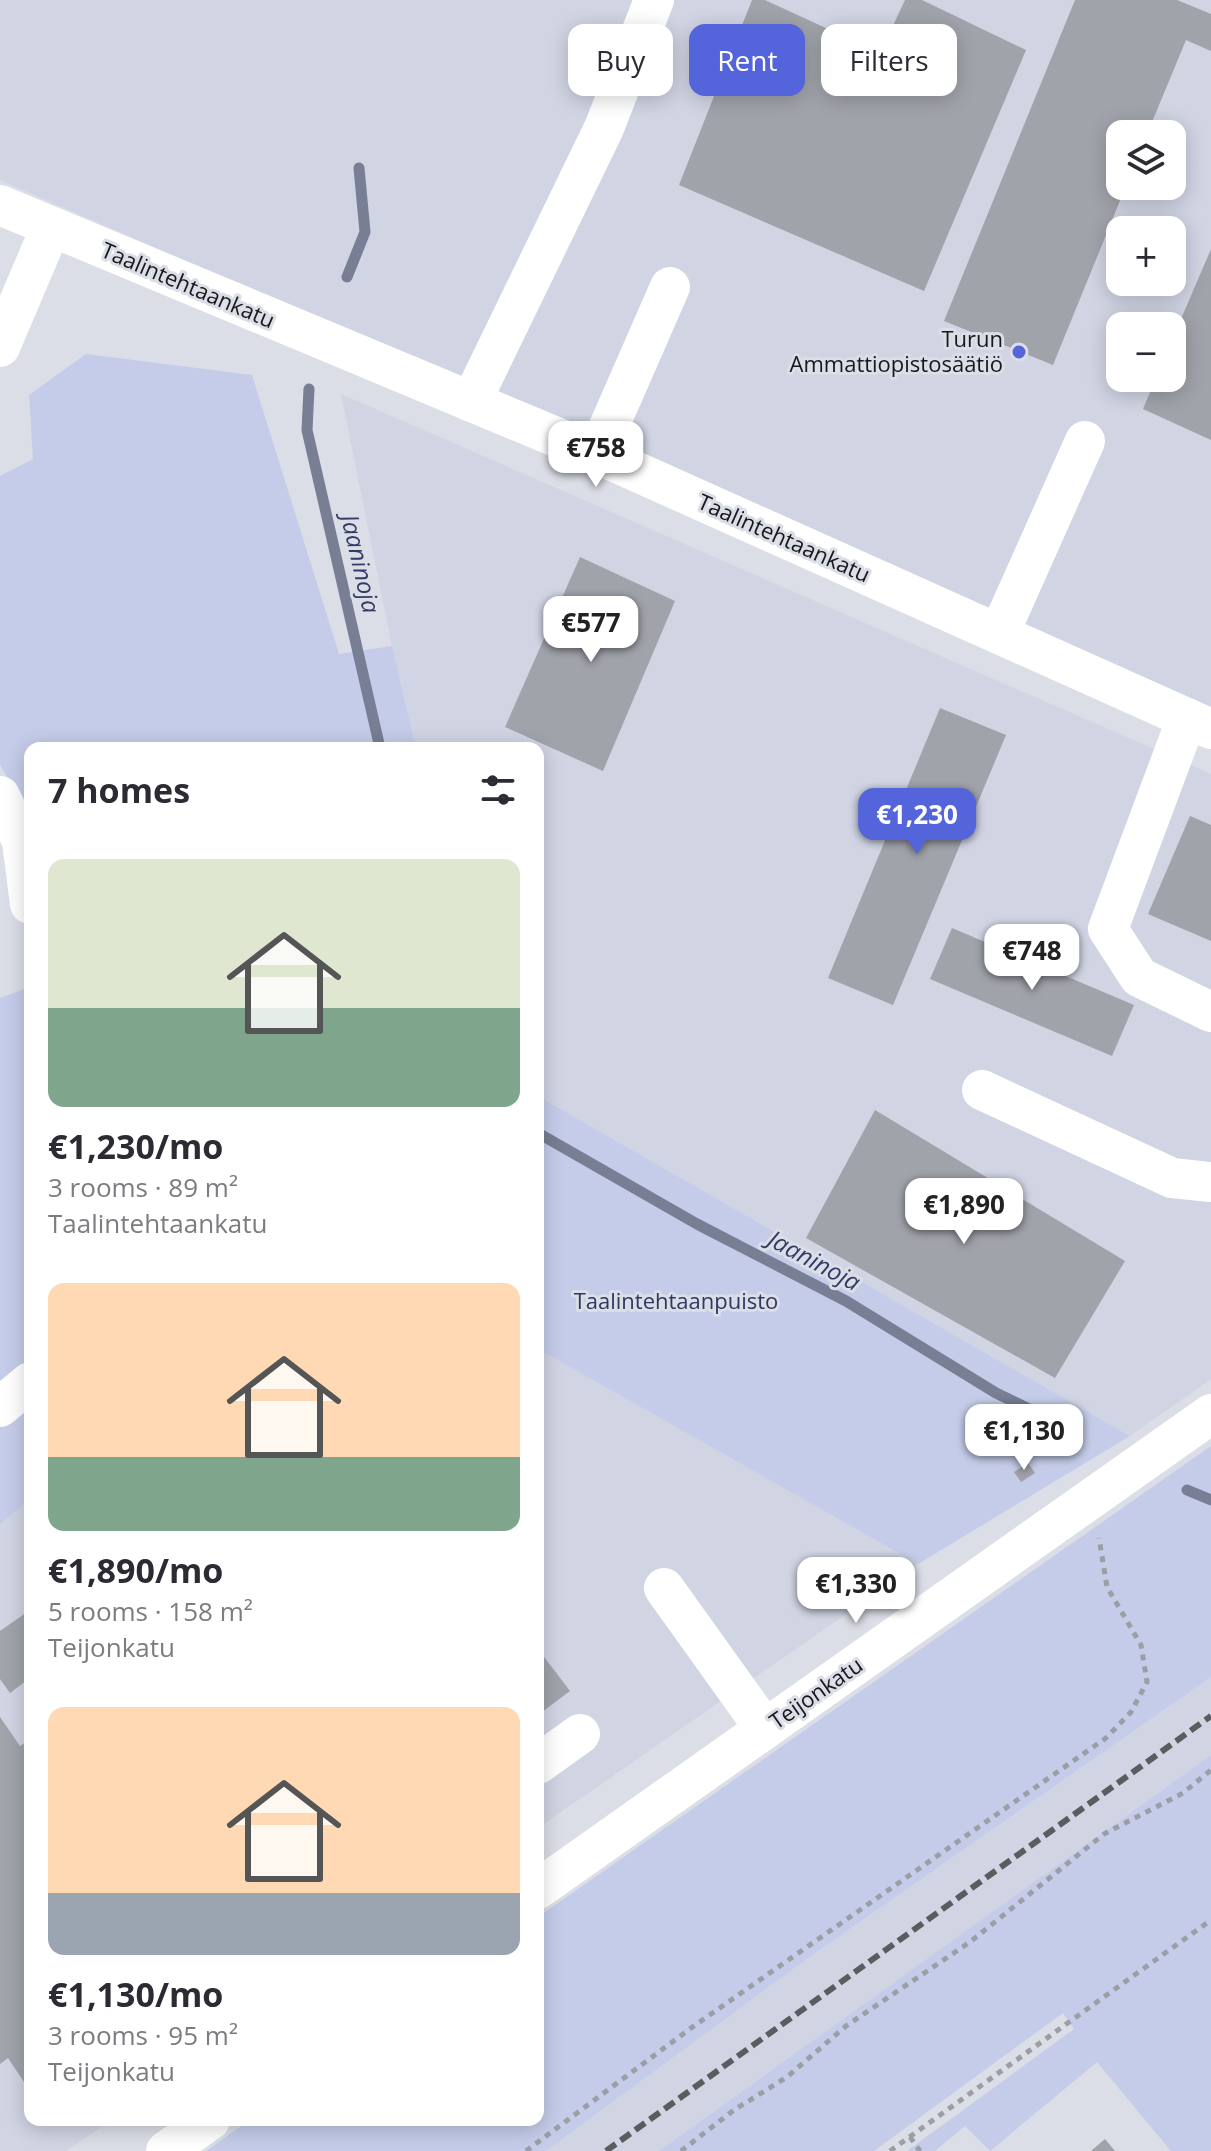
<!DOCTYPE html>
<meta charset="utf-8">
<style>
body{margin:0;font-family:"Open Sans",sans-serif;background:#f2f2f3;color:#2b2b33;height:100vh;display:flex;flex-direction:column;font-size:30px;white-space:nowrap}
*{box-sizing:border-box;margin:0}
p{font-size:26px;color:#7c7c81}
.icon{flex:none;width:44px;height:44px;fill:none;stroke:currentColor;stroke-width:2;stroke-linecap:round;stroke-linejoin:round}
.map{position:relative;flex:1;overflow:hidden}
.sheet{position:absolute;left:24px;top:742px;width:520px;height:1384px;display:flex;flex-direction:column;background:#fff;border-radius:16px;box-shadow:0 4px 20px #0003}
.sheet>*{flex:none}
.banner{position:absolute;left:568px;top:24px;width:522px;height:72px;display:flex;gap:16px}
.controls{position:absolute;left:1106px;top:120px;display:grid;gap:16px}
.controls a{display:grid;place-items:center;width:80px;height:80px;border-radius:16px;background:#fff;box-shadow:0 4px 20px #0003;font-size:40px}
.price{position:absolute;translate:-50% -68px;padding:0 18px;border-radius:16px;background:#fff;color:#222;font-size:26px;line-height:52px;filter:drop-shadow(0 2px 4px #0008)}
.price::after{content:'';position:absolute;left:50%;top:48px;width:24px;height:18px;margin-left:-12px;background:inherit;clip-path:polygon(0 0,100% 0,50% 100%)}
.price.active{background:#5464da;color:#fff}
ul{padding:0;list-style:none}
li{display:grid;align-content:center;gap:16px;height:424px;padding:0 24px}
li span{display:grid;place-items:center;height:248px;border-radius:16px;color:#555}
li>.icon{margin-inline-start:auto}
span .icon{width:144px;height:144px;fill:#fffc;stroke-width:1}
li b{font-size:34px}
h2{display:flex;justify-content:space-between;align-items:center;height:96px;padding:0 24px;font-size:34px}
.chip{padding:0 28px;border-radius:16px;background:#fff;box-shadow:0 4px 20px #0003;font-size:28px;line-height:72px}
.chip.active{background:#5464da;color:#fff}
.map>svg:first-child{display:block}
.built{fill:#d0d4e3;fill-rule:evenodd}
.green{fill:#c4cce9}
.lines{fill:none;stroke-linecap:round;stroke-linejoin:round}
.stream{stroke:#787e93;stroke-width:11}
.building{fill:#a1a3ab}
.path{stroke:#9b9ea4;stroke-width:5;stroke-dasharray:6 6;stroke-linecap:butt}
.minor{stroke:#fff;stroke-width:40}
.rail{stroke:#5a5c60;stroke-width:6;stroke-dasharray:12 6;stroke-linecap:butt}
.poi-dot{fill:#5464da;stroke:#dbdee6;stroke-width:3}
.labels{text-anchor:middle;stroke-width:6;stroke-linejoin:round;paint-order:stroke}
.street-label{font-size:22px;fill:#17181b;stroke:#dbdee6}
.poi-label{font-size:22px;fill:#17181b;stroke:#dbdee6;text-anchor:end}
.park-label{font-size:22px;fill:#2f3862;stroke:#dbdee6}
.water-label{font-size:24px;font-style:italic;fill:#333c66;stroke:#dbdee6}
</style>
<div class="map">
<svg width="1211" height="2151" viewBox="0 0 1211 2151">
<rect width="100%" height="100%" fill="#dbdee6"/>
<g class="built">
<path d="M0,0H1211V707L0,180ZM1120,134H1172V186H1120ZM1120,230H1172V282H1120ZM1120,326H1172V378H1120Z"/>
<path d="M341,394L1211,774V1379L1130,1436L538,1096V748H416L392,646Z"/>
<path d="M538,1349L918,1564L538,1828Z"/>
<path d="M30,1499V2120H112L66,2151H0V1524Z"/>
<path d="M1211,1677V1755L659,2151H546L811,1956Z"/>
</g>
<g class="green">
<path d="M86,354L252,375L339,654L392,646L416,748H30V814L0,765V476L33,459L29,395Z"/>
<path d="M30,987V1499L0,1524V998Z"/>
<path d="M538,1096L1130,1436L918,1564L538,1349Z"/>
<path d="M1211,1446V1677L811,1956L546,2151H206L250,2120H538V1917Z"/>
<path d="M1211,1755V2151H1171L1097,2062L990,2151L965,2126L935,2151H907L1074,2029L1063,2013L874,2151H659Z"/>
</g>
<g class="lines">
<g class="stream">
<path d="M347,277L365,232L359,168"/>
<path d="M309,389L307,430L380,748"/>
<path d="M538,1133L697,1224L846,1301L996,1393L1070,1429"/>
<path d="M1187,1490L1211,1500"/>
</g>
</g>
<g class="building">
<path d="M752,0H765L880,53L905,0H922L1026,50L924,291L679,185Z"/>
<path d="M1075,0H1177L1211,14V51L1186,40L1147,134H1120V186H1126L1053,365L944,321Z"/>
<path d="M1211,249V440L1143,409L1156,378H1172V340Z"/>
<path d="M580,557L675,601L603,771L505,727Z"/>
<path d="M940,708L1006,735L893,1005L828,978Z"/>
<path d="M1190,816L1211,825V941L1148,914Z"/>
<path d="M952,928L1134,1005L1112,1056L930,979Z"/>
<path d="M875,1110L1125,1261L1055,1378L806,1238Z"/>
<path d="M1028,1463L1035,1473L1021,1482L1014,1472Z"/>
<path d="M30,1610V1678L10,1693L0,1679V1631Z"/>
<path d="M538,1649L570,1691L538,1715Z"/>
<path d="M0,1717L20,1746L30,1740V2078L24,2082L8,2058L0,2064Z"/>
<path d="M1105,2139L1115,2151H1091Z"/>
</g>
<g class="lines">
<g class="path">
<path d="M910,2137L920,2151"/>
<path d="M526,2151L691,2028L1106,1738L1131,1712L1147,1682L1141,1645L1107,1587L1099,1538"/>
<path d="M681,2151L734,2110L787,2077L846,2026L970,1942L1104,1834L1183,1793L1211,1770"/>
<path d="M890,2151L1211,1920"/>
</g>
<g class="minor">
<path d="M0,205L597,454L1211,729"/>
<path d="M0,347L51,227"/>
<path d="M471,402L604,128L654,0"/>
<path d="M597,454L670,287"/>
<path d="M999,634L1085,441"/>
<path d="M1187,718L1108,929L1139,977L1211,1012"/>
<path d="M0,796L22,841L30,904"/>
<path d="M982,1090L1172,1178L1211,1182"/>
<path d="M0,1407L30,1382"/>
<path d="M664,1588L765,1729"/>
<path d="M538,1764L580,1734"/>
<path d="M538,1889L1211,1414"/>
<path d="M166,2151L210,2120"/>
</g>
<path class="rail" d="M606,2151L1211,1716"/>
</g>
<circle class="poi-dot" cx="1019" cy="352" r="8"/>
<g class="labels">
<g class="street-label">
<text transform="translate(188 285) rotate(23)" y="8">Taalintehtaankatu</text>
<text transform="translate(784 538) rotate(24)" y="8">Taalintehtaankatu</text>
<text transform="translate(816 1693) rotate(-35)" y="8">Teijonkatu</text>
</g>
<g class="poi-label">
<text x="1003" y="347">Turun<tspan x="1003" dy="25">Ammattiopistosäätiö</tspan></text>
</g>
<g class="park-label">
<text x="676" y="1309">Taalintehtaanpuisto</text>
</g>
<g class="water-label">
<text transform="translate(360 564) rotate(77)" y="8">Jaaninoja</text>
<text transform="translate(814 1261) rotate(28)" y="8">Jaaninoja</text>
</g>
</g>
</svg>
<div class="controls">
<a><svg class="icon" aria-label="layers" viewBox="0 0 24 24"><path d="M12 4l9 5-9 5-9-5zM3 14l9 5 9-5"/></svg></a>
<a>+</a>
<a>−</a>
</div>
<b class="price" style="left:596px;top:489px">€758</b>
<b class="price" style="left:591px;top:664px">€577</b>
<b class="price active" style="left:917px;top:856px">€1,230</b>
<b class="price" style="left:1032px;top:992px">€748</b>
<b class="price" style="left:964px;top:1246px">€1,890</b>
<b class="price" style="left:1024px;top:1472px">€1,130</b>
<b class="price" style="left:856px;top:1625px">€1,330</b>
<div class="banner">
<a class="chip">Buy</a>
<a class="chip active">Rent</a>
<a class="chip">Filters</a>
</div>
<section class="sheet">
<h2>7 homes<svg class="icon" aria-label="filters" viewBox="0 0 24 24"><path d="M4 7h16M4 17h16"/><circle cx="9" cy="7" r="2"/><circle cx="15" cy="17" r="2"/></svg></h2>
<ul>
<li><span style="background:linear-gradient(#dfe7d0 60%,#7fa58c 0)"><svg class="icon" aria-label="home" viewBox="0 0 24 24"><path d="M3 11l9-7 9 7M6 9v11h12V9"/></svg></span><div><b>€1,230/mo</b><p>3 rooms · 89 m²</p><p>Taalintehtaankatu</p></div></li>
<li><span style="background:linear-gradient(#ffd9b3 70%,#7fa58c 0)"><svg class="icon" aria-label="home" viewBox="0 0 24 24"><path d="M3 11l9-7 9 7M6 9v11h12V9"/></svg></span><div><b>€1,890/mo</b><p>5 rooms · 158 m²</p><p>Teijonkatu</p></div></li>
<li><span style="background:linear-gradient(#ffd9b3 75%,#9aa5b1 0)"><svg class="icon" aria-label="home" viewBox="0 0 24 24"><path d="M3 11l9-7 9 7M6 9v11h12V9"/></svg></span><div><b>€1,130/mo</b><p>3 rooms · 95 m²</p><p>Teijonkatu</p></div></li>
</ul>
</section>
</div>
